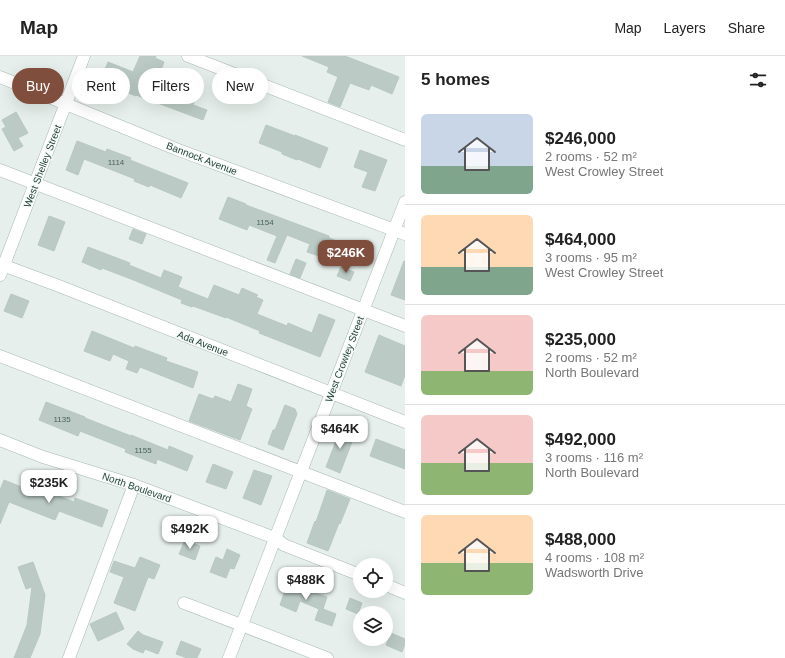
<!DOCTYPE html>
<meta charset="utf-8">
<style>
body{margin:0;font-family:Arial,sans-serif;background:#f6f6f6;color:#222;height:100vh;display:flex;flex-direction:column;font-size:15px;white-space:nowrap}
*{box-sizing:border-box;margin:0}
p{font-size:13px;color:#767676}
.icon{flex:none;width:22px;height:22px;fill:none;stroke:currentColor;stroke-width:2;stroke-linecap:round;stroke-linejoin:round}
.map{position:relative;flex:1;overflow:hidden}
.panel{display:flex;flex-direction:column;background:#fff;width:380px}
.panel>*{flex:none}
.guide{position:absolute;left:12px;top:12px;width:333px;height:36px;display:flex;gap:8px}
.buttons{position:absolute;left:353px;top:502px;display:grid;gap:8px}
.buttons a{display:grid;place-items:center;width:40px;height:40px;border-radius:50%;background:#fff;box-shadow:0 4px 16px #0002;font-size:20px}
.price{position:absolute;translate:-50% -34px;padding:0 9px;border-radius:8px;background:#fff;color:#222;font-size:13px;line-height:26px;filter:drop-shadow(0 1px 2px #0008)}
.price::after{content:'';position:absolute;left:50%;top:24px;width:12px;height:9px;margin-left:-6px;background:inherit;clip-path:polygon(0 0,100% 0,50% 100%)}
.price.on{background:#804e3d;color:#fff}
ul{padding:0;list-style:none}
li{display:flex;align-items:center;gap:12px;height:100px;padding:0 16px}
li+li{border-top:1px solid #e0e0e0}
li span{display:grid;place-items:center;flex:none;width:112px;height:80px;border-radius:6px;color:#555}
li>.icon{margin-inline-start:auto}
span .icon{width:48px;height:48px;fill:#fffc;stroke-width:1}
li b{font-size:17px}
h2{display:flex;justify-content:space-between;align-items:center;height:48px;padding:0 16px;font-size:17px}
.chip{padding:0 14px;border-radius:18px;background:#fff;box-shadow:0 4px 16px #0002;font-size:14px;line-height:36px}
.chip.on{background:#804e3d;color:#fff}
header{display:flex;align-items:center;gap:24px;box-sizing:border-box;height:56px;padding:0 20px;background:#fff;border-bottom:1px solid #e0e0e0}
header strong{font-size:19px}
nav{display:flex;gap:22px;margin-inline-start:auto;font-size:14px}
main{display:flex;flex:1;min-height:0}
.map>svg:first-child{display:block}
.building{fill:#bbcac4;stroke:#b8c9c2}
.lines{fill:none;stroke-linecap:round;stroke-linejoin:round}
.minor-casing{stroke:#a8b8b2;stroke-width:13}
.minor{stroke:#fff;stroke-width:12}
.labels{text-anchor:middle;stroke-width:3;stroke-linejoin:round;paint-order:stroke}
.number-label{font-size:8px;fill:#4a645c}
.street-label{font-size:10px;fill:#24423a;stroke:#f7fbf9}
</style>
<header>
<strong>Map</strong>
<nav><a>Map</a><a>Layers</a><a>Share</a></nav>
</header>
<main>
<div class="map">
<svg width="405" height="602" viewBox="0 0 405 602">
<rect width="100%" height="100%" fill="#e6efeb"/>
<g class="building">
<path d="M140,0H156L155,2L164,6L156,27L171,33L170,35L195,44L193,49L207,54L203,64L136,39V40L100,26L108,6L133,16Z"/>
<path d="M302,0H345L399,21L392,38L371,29L369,34L350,27L340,51L328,46L338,21L327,16L329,11Z"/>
<path d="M16,56L28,77L18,82L23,90L14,95L2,73L6,71L2,64Z"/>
<path d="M266,69L295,80V79L328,92L320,112L298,103L297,104L282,98V96L259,87Z"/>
<path d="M77,85L106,96L107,93L131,102L130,104L188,127L181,142L150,129L149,131L134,125L135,123L84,103L78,119L66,114Z"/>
<path d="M360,94L387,104L375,135L362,131L368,116L354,111Z"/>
<path d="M228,141L246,148V149L329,180V182L349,190L343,206L323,198L322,201L307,196L310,188L287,179L275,207L267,204L277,180L249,169L247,174L219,163Z"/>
<path d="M49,160L65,166L54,195L38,189Z"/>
<path d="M133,173L146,178L142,188L129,183Z"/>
<path d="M88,191L130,207L129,209L161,222L164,214L182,221L178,231L208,243L214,229L239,239L242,232L258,239L256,241L263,244L257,258L287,270L288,267L312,277L319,258L335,264L320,301L259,277L260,275L226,261V262L193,250L192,251L181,247L182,244L131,223L102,212L101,214L82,206Z"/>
<path d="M296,203L306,207L300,222L290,218Z"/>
<path d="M404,205H405V244L391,239Z"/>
<path d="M341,211L354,216L350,225L337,220Z"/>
<path d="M11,238L29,245L22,262L4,255Z"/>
<path d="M92,275L134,292L135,290L167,302L166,305L198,316L193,332L140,311L137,317L126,313L129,305L113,298L110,305L84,295Z"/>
<path d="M379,279L405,290V319L401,330L365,316Z"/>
<path d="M238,328L252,333L246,350L252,353L240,384L189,365L199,338L213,343L215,340L231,346Z"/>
<path d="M46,346L85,361V362L131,380V379L168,394L169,390L193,400L187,415L157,403L156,408L125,396L126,393L80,375L78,380L39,364Z"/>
<path d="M285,349L295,353L297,358L283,394L268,388L273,374H275Z"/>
<path d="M341,372L355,378L340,417L326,411Z"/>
<path d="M376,383L405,394V413L370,400Z"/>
<path d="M213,408L233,416L226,433L206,426Z"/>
<path d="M254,414L272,420L261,449L243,442Z"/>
<path d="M4,424L24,432L26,427L74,446L75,442L108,454L102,471L59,455L55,464L9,446L0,468V434Z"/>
<path d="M327,434L350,443L340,468L339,467L328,495L307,487L315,465L316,466Z"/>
<path d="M185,484L200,490L195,504L179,498Z"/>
<path d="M227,493L240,499L234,513L230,512L226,522L210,516L216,501L223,504Z"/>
<path d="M140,501L160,509L154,523L148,521L135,555L114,547L124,521L110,516L114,505L135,512Z"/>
<path d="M33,506L45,539L40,578L30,602H14L27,569L32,531L26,533L18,511Z"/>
<path d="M290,520L304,525L301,532L327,541L323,553L336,558L332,570L315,564L319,553L300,545L296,556L280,549Z"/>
<path d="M350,542L362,547L358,558L346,553Z"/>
<path d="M116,556L124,573L98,585L90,568Z"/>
<path d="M138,575L143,579L163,586L158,598L145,593L143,597L133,593L127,588Z"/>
<path d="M391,577L405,583V588L402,596L386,589Z"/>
<path d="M181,585L201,593L197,602H187L176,598Z"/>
</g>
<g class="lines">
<defs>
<g id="minor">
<path d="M188,0L405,84"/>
<path d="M0,21L176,93L405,178"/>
<path d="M0,114L405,270"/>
<path d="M0,208L59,230L405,366"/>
<path d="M0,219L84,0"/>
<path d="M0,300L405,456"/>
<path d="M0,384L43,401L134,429L275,482L284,489L360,519"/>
<path d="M386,529L405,537"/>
<path d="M184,547L327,602"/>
<path d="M69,602L134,429"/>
<path d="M229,602L405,146"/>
</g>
</defs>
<use href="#minor" class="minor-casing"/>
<use href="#minor" class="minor"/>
</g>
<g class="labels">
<g class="number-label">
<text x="116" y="109">1114</text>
<text x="265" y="169">1154</text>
<text x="62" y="366">1135</text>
<text x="143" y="397">1155</text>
</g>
<g class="street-label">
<text transform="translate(202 102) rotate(21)" y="4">Bannock Avenue</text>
<text transform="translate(42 110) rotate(-69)" y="4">West Shelley Street</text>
<text transform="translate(203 287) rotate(21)" y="4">Ada Avenue</text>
<text transform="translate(344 303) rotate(-69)" y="4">West Crowley Street</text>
<text transform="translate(137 431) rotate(19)" y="4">North Boulevard</text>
</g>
</g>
</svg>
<div class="buttons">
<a><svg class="icon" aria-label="locate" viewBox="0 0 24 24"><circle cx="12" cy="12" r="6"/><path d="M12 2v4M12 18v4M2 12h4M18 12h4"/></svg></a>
<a><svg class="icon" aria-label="layers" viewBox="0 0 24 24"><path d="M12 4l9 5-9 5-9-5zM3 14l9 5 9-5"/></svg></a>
</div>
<b class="price on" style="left:346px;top:218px">$246K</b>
<b class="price" style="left:340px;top:394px">$464K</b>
<b class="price" style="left:49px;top:448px">$235K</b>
<b class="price" style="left:190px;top:494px">$492K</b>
<b class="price" style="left:306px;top:545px">$488K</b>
<div class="guide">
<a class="chip on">Buy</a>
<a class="chip">Rent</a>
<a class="chip">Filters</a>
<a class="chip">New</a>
</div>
</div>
<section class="panel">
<h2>5 homes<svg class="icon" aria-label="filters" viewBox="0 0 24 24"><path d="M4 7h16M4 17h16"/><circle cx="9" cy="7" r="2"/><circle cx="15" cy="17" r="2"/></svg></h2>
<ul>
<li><span style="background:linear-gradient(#c9d6e8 65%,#7fa58c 0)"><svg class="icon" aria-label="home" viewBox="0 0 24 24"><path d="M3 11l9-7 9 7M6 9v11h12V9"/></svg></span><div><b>$246,000</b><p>2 rooms · 52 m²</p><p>West Crowley Street</p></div></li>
<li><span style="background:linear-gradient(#ffd9b3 65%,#7fa58c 0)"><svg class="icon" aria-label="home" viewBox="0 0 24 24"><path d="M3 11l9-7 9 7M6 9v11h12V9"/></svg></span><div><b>$464,000</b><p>3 rooms · 95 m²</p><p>West Crowley Street</p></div></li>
<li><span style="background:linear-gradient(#f6c9c9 70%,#8fb573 0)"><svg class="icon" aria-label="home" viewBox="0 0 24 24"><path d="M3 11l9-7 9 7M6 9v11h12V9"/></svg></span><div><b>$235,000</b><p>2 rooms · 52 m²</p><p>North Boulevard</p></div></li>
<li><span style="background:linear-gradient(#f6c9c9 60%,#8fb573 0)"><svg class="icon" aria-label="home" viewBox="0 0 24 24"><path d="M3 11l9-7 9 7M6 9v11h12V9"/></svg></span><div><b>$492,000</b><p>3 rooms · 116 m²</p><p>North Boulevard</p></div></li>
<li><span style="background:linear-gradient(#ffd9b3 60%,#8fb573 0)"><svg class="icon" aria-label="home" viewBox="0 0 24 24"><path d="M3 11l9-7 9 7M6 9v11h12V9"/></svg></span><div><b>$488,000</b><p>4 rooms · 108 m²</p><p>Wadsworth Drive</p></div></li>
</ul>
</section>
</main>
